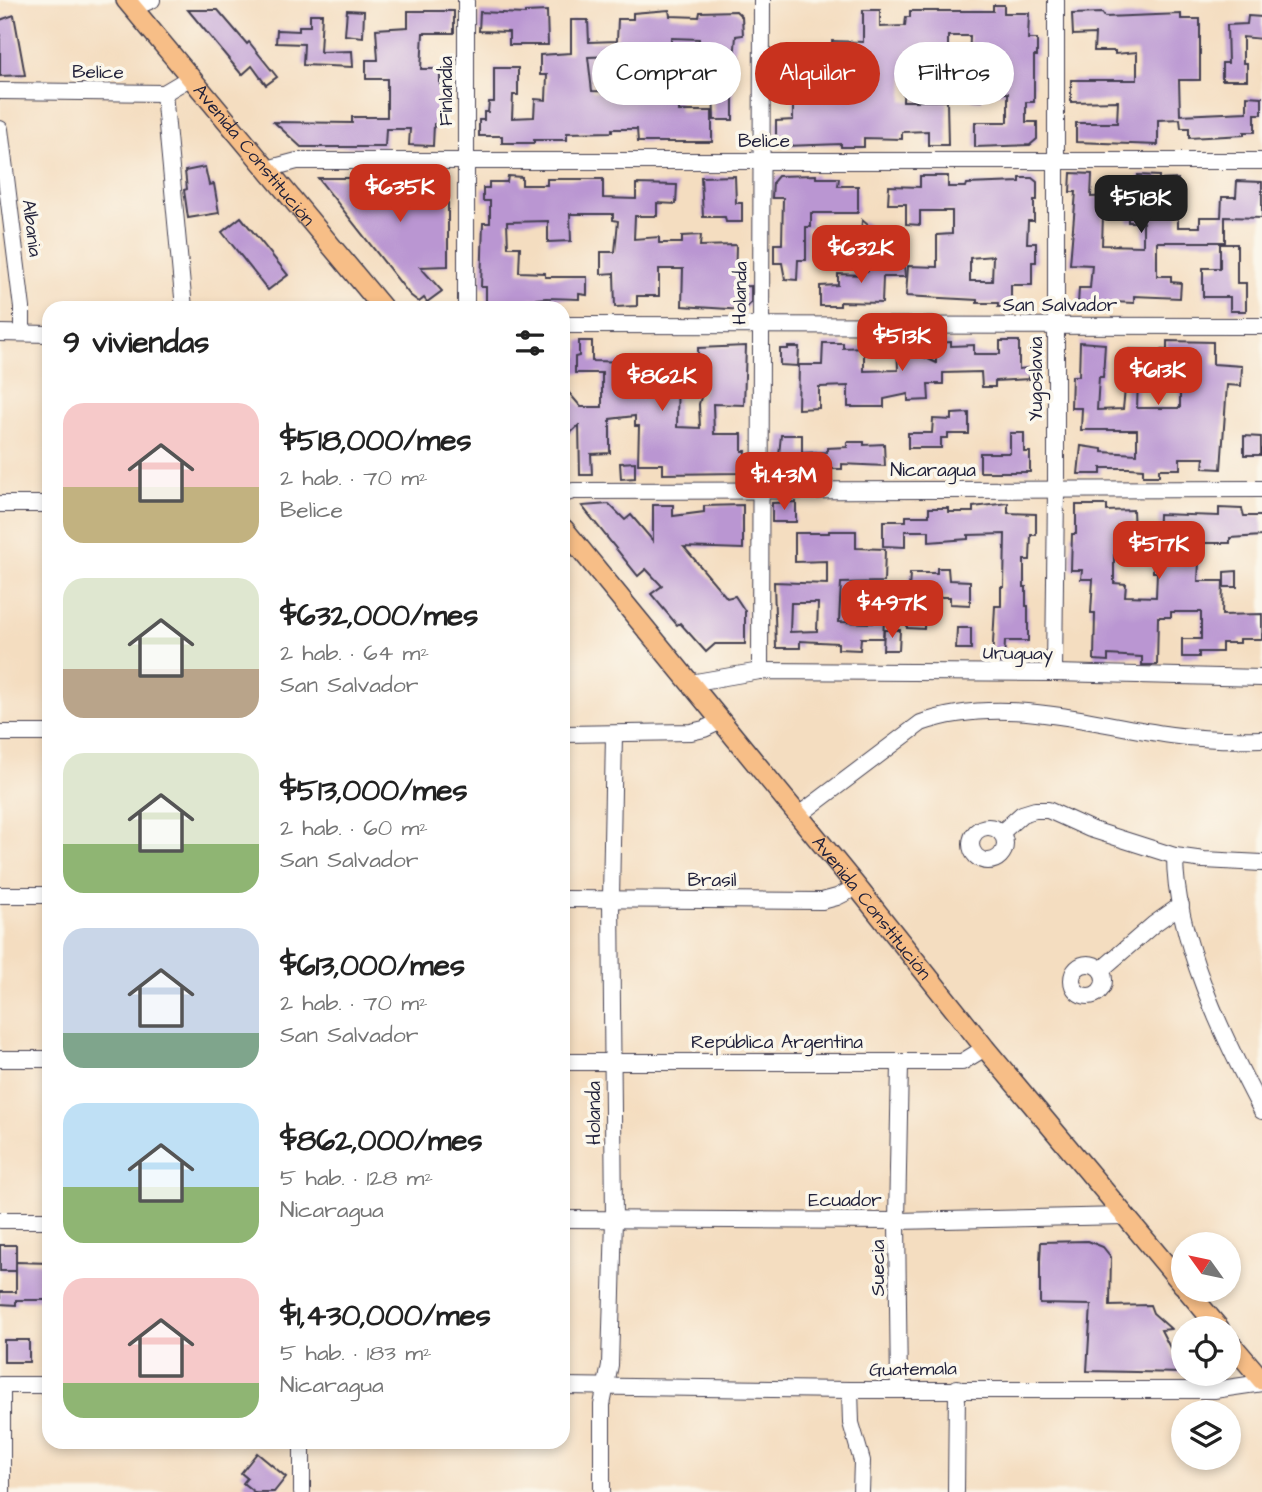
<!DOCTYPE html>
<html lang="es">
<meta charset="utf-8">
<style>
body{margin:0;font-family:"Architects Daughter",sans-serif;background:#f6f6f6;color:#222;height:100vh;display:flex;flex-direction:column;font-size:26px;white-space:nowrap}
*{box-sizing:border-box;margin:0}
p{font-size:23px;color:#767676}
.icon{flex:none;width:38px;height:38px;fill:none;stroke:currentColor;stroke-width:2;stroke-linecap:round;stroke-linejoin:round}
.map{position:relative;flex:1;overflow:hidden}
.panel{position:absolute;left:42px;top:301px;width:528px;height:1148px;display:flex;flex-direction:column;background:#fff;border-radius:21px;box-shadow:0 4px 10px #0003}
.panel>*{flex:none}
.banner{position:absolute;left:592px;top:42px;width:565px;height:63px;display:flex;gap:14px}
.needle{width:46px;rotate:303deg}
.buttons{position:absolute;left:1171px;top:1232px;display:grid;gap:14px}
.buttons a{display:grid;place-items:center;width:70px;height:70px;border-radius:50%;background:#fff;box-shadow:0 4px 10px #0003;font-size:35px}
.price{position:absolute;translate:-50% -60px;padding:0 16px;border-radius:14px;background:#c8321e;color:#fff;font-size:23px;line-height:46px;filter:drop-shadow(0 2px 4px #0008)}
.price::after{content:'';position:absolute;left:50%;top:42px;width:21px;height:16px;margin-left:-10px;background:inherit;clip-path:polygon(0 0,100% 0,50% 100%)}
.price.on{background:#222;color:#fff}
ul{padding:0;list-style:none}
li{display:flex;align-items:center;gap:21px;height:175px;padding:0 21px}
li span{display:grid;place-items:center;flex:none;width:196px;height:140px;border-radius:21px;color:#555}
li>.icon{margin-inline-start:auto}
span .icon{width:84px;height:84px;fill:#fffc;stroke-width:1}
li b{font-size:30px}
h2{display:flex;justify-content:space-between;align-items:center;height:84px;padding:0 21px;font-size:30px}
.chip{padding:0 24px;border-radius:32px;background:#fff;box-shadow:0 4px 10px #0003;font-size:24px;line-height:63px}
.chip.on{background:#c8321e;color:#fff}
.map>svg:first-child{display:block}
.building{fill:#ba96d2;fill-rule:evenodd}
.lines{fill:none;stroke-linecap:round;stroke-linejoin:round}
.minor-casing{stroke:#423e4f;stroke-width:18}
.major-casing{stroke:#423e4f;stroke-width:22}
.minor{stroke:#fff;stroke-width:16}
.major{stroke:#f7be87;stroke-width:19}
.labels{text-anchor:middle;stroke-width:7;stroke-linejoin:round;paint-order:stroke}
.street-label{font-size:19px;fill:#22223b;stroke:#fbf7ec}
</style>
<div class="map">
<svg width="1262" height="1492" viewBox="0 0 1262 1492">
<rect width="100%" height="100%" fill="#fbf7ec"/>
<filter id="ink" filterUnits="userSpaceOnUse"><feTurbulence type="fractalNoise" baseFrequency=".0143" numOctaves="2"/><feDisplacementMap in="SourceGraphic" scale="14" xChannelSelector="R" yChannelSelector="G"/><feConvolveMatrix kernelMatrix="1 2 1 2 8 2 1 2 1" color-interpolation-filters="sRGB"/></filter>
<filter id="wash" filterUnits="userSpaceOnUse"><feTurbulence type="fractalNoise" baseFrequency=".00686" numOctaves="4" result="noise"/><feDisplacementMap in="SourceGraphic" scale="28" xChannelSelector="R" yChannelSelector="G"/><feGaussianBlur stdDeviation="1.57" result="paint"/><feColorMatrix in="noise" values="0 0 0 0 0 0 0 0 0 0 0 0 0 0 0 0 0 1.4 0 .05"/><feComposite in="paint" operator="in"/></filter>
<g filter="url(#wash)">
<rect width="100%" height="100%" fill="#f4ddc0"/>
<g id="blocks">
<g class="building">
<path d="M993,5H1004V13H1029L1028,39H1037V56H1034V102H1026V122H1037V139L1030,145L975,147V122H1008V93H982V101L970,100V96H968L970,36H948V76L904,77L903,101H947L948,145H928V131L902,132V139L864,138V147H841V144L785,146L776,140V121L793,120V94H796L798,79V56L832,55V41L863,42V10H880V27L905,26L906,17H910V11H993Z"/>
<path d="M188,10H218L247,44L249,42L277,77L266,85L252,66L242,75Z"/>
<path d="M347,10L364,11L363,37L345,35Z"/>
<path d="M669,10L670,16L699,17L700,12L736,11L742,17L743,35L736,36L733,72V120H714L713,85H719L720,56L699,55V39L671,38V44L633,43L631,83L680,85L679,111H712V142H638L637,129H612V132L567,133V140H534V143H502V136H479V120H484V112H488L489,102H494V68H518V95H513L512,118L534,117L535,99L546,100L547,75H540V55L571,53V20H588L589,42L617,41L618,19H633V13ZM616,56V63H620L619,92L592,91L588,57Z"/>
<path d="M408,11H454V33H423L421,69H440V85L449,86V100H445L444,124H434L433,146L409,145L410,129H386L385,147H301L274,122L352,123V117H387V79H366V60H378L376,29L408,27Z"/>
<path d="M547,11L548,45H509V32L479,31L480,12L525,14V12Z"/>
<path d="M1102,13L1105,17L1181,14V19H1200V80H1179L1180,115L1247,112V96L1262,97V114H1255V132H1244V135L1189,138V128H1181L1180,119L1158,120V145L1076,142V123H1117L1118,101L1071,102V80H1137V52L1115,54V51H1094L1095,34L1073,35L1072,14Z"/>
<path d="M310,14H322L320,52L352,51L353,67L303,65L304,44L276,43L277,30L299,31V26H310Z"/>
<path d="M14,15L25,75L0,76V20Z"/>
<path d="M1248,16L1262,17V39L1243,37V63H1247V80H1222V63H1228L1227,25L1247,24Z"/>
<path d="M205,167L209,185L214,184L219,213L188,218L184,190L187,189L185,171Z"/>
<path d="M1071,173L1092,174L1091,197L1114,196L1115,181L1138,182V175L1159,176V180L1178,179V227H1200V217H1221L1222,197H1236L1237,181L1262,182V218L1225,217V242H1157V276H1171V282L1181,283L1180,298L1134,296V303L1112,302L1111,307L1078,305L1079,288H1090L1092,265L1070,264L1076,192H1070ZM1103,215H1128V222H1143V246L1102,245Z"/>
<path d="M816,175V178H839L838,186H858V213H811V227H806V260H798L797,280L785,279L782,263H774V244H782L783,198H772L773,182L778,176Z"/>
<path d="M508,176L522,177V185H547V179H603V198L636,199V184L677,185L676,204L657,203V216H635L634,239L659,237V243H682V236L701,235L700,246L736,245L735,287L751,286V303L744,310L682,306L683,269H659V296H637V306L615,307L614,273L601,274V252H615L618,221L613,220V214H570L571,241L548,242V221L507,222L508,247H520L519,272L545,273V277H587V295L579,294V299L546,298L516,301V303H499V307L486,308V287H481L483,223H490V201H483V188H489V182H507Z"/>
<path d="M735,176L736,203H742V222H726L725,217H703L701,177Z"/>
<path d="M920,176H948V187H966L967,184L1020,182V178H1032L1037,182V200H1034V221H1028L1027,243H1036V262H1032V285H1011V307H998V303H977V300L906,296L908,266L937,267V235L952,234V211H920V225L906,224V204H888L889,186L920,187ZM993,256L992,281H970V258Z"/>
<path d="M318,178H448V266L420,267L442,291L427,302L424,298L419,302L410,295Z"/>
<path d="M241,217L288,275L268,290L222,232Z"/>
<path d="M862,220L885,239L868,258L869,243H847L861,234Z"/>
<path d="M1220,244H1237V283H1246V311H1230V297H1203V268H1220Z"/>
<path d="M868,262H904L905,277H883L882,303L840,302V306H820V286L838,285V274L862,275V271H868Z"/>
<path d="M579,341H592V361L634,362V380H657L658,364L678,365L677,427L700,428L699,404L704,387H699L698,348L746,346L744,405L713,404L714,434H742V451H746L745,468L740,473L663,474V464H638L639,426H635V416L610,419V453L591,454L592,475H580L579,425L564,439V387L581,407H602V373H575V357L579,356Z"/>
<path d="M1000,341H1019V369L1028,368L1029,379L995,381V387H982L981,372L943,373V384H928L929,400L908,401V394L884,399V407H848V386L819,387V408L798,409L799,365H822L823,343H843V348L864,347V371L898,370L897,344L936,363V343L951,342V346L974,345V354H1000Z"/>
<path d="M1167,341L1213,342V364L1242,366L1241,386L1227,385L1221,469L1203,468L1204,458H1180V469H1159V476H1143V469L1129,468H1101V474H1078L1081,446L1102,449V452L1137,454V430H1081L1082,408H1071L1072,376H1079L1080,342L1105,344L1103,377H1099L1097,410L1123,409L1129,349L1167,350ZM1138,381H1180V408H1137Z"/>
<path d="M788,347H799L798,366L780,365V349H788Z"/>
<path d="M969,413V434H948V438H941V448H908V433H932L933,419L952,420V414Z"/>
<path d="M1010,433H1024V452H1030V472H980V453H1010Z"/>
<path d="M781,435H802V453L827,452V448L847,447V442H864V445L884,444L885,466L842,464V469H828L827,464L778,465Z"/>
<path d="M1244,436L1261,437V455H1244Z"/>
<path d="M635,462V478L621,479L620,463Z"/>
<path d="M796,502V522H772V503Z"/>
<path d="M1008,503V513L1036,514V535H1031L1030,560H1024V587H1026V606H1028V641H1005L1004,662H992L995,606H1001V587H1004L1005,534L968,535V539L929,542V531H905V547L883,546V521H906V516H929V508H948V512H973V507Z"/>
<path d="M609,504L625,520L631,515L653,541V505H673V516L704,512V506L743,505V549L684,547L727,598L735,596L745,611V644H715L706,652L680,623L677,625L651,594L662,586L646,569L638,576L582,506Z"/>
<path d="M1076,505H1107V511L1133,510L1134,533H1125V555H1114V583L1126,584L1125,596L1156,597L1157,572H1153V547H1158L1159,514L1219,516V508L1242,509L1244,516H1262V536L1230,538V543H1200L1198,581H1223L1222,615L1262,614V639H1240V643H1222V652H1199V657H1182V639H1201V612H1171V617H1158L1157,665H1142V657L1108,655V661L1094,660L1095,613H1091L1093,579H1081L1082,570H1071L1072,534H1076Z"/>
<path d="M829,531H856V548L885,549L884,582L841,583L839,622L873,623V619L884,620L883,638H861L860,650L838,649V643L800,641V648H776L774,582L827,584V561L795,562V533H829ZM791,603H818L817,631L790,632Z"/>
<path d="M937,568H948L949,580L970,581V605L950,604V597H925L924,629L907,628L910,573H937Z"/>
<path d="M1237,571V587H1224V572Z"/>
<path d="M957,628H971V649H956Z"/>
<path d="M884,630H900L899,650H883Z"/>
<path d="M1088,1241L1103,1247L1111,1257L1110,1306L1150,1305L1153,1313L1171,1329L1161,1330L1183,1373L1087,1371L1091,1305L1040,1304V1261L1041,1242Z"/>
<rect x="0" y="1245" width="16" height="26"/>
<path d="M16,1262L49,1263V1300H16V1305L0,1304V1292H16Z"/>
<rect x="4" y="1340" width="25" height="22"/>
<path d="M257,1453L286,1477L274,1492H254L243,1483L247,1478L241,1473Z"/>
</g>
</g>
</g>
<g filter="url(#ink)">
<use href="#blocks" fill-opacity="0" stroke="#423e4f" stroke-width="2"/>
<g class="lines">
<defs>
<g id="minor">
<path d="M133,8L152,0"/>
<path d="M0,91L164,93L191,77"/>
<path d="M164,93L184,308"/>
<path d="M0,129L22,308V333"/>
<path d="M267,169L297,161H1262"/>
<path d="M466,308V0"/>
<path d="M564,325L1262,326"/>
<path d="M0,333L49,334"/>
<path d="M564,494L573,491L1262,489"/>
<path d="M0,504H49"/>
<path d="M760,671L762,0"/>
<path d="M1054,673L1056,489V0"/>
<path d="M690,683L760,671L1054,673L1262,678"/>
<path d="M0,733H49"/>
<path d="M564,734L691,732L704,729L721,721"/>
<path d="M799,815L921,723C1003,694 1089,724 1171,735C1201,739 1232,740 1262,739"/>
<circle cx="988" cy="844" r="17"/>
<path d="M1001,833L1022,814L1035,810H1048L1090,829L1175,856L1204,860L1262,863"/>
<path d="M1175,856C1175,938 1224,1039 1262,1111"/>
<path d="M0,895H49"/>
<path d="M564,899L822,901L837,897L857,887"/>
<circle cx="1088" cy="980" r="16"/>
<path d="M1101,970L1154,924L1181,905"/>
<path d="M0,1059H49"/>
<path d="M564,1062H962L985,1048"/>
<path d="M564,1219L897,1221L1126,1216"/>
<path d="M0,1220H49"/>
<path d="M0,1385H49"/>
<path d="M2,1385V1492"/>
<path d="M564,1386L850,1390H1214L1262,1383"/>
<path d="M899,1389L897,1221L900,1063"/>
<path d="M850,1390L851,1423L862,1461L861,1492"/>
<path d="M302,1442V1492"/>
<path d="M602,1492V1405L610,1365L614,1219L611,899L614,734"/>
<path d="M956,1492L957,1388"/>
</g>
<g id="major">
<path id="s1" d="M126,0L383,308"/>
<path id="s2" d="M564,529L857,887L985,1048L1183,1285"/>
<path d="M1187,1290L1219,1328"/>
<path d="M1228,1340L1262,1380"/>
</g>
</defs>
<use href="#minor" class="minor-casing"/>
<use href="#major" class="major-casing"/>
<use href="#minor" class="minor"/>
<use href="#major" class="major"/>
</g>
</g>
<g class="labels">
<g class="street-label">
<text transform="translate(98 71) rotate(1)" y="7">Belice</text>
<text transform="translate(445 91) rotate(-90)" y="7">Finlandia</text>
<text x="764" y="147">Belice</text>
<text dy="7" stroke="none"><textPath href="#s1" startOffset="201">Avenida Constitución</textPath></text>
<text transform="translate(33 228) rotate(83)" y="7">Albania</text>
<text transform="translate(739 293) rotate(-89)" y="7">Holanda</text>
<text x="1060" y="311">San Salvador</text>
<text transform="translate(1035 379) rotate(-90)" y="7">Yugoslavia</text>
<text x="933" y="476">Nicaragua</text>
<text transform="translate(1018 652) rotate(1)" y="7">Uruguay</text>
<text x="712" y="886">Brasil</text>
<text dy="7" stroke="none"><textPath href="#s2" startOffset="488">Avenida Constitución</textPath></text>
<text x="777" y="1048">República Argentina</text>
<text transform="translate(593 1113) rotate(-90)" y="7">Holanda</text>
<text x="845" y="1206">Ecuador</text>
<text transform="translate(877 1268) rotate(-90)" y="7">Suecia</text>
<text transform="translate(913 1368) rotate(-1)" y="7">Guatemala</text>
</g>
</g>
</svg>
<div class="buttons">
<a><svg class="needle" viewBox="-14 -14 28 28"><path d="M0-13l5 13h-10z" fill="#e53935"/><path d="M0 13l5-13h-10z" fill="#767676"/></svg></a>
<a><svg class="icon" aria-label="locate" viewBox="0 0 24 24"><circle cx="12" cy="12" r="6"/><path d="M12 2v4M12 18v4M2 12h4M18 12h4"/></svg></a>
<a><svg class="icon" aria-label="layers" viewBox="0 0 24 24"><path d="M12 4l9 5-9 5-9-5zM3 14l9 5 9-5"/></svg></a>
</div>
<b class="price" style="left:400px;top:224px">$635K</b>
<b class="price on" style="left:1141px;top:235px">$518K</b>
<b class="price" style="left:861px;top:285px">$632K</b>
<b class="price" style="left:902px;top:373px">$513K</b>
<b class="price" style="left:1158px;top:407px">$613K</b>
<b class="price" style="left:662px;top:413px">$862K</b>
<b class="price" style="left:784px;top:512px">$1.43M</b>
<b class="price" style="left:1159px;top:581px">$517K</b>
<b class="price" style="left:892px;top:640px">$497K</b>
<div class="banner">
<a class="chip">Comprar</a>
<a class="chip on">Alquilar</a>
<a class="chip">Filtros</a>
</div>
<section class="panel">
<h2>9 viviendas<svg class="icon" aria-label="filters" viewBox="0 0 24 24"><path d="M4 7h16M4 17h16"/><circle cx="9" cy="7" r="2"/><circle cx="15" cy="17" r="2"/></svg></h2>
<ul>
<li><span style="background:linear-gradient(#f6c9c9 60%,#c2b280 0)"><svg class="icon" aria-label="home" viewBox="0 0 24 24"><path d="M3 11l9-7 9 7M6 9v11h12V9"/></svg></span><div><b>$518,000/mes</b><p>2 hab. · 70 m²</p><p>Belice</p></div></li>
<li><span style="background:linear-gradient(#dfe7d0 65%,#b9a48a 0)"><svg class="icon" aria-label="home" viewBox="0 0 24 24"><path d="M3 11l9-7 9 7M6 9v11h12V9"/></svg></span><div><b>$632,000/mes</b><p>2 hab. · 64 m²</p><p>San Salvador</p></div></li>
<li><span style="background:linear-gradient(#dfe7d0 65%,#8fb573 0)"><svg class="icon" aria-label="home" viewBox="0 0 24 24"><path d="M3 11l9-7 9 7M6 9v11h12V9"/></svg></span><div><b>$513,000/mes</b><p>2 hab. · 60 m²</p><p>San Salvador</p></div></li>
<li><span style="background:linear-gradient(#c9d6e8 75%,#7fa58c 0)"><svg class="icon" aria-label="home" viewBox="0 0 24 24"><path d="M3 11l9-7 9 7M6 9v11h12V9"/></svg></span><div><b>$613,000/mes</b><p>2 hab. · 70 m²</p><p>San Salvador</p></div></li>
<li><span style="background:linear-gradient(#bfe0f5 60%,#8fb573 0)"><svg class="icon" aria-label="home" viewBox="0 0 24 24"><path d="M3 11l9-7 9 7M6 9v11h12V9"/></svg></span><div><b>$862,000/mes</b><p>5 hab. · 128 m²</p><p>Nicaragua</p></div></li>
<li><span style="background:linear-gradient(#f6c9c9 75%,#8fb573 0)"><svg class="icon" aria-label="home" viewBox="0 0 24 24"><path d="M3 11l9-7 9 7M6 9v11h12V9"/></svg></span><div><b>$1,430,000/mes</b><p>5 hab. · 183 m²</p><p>Nicaragua</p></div></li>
</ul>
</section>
</div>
